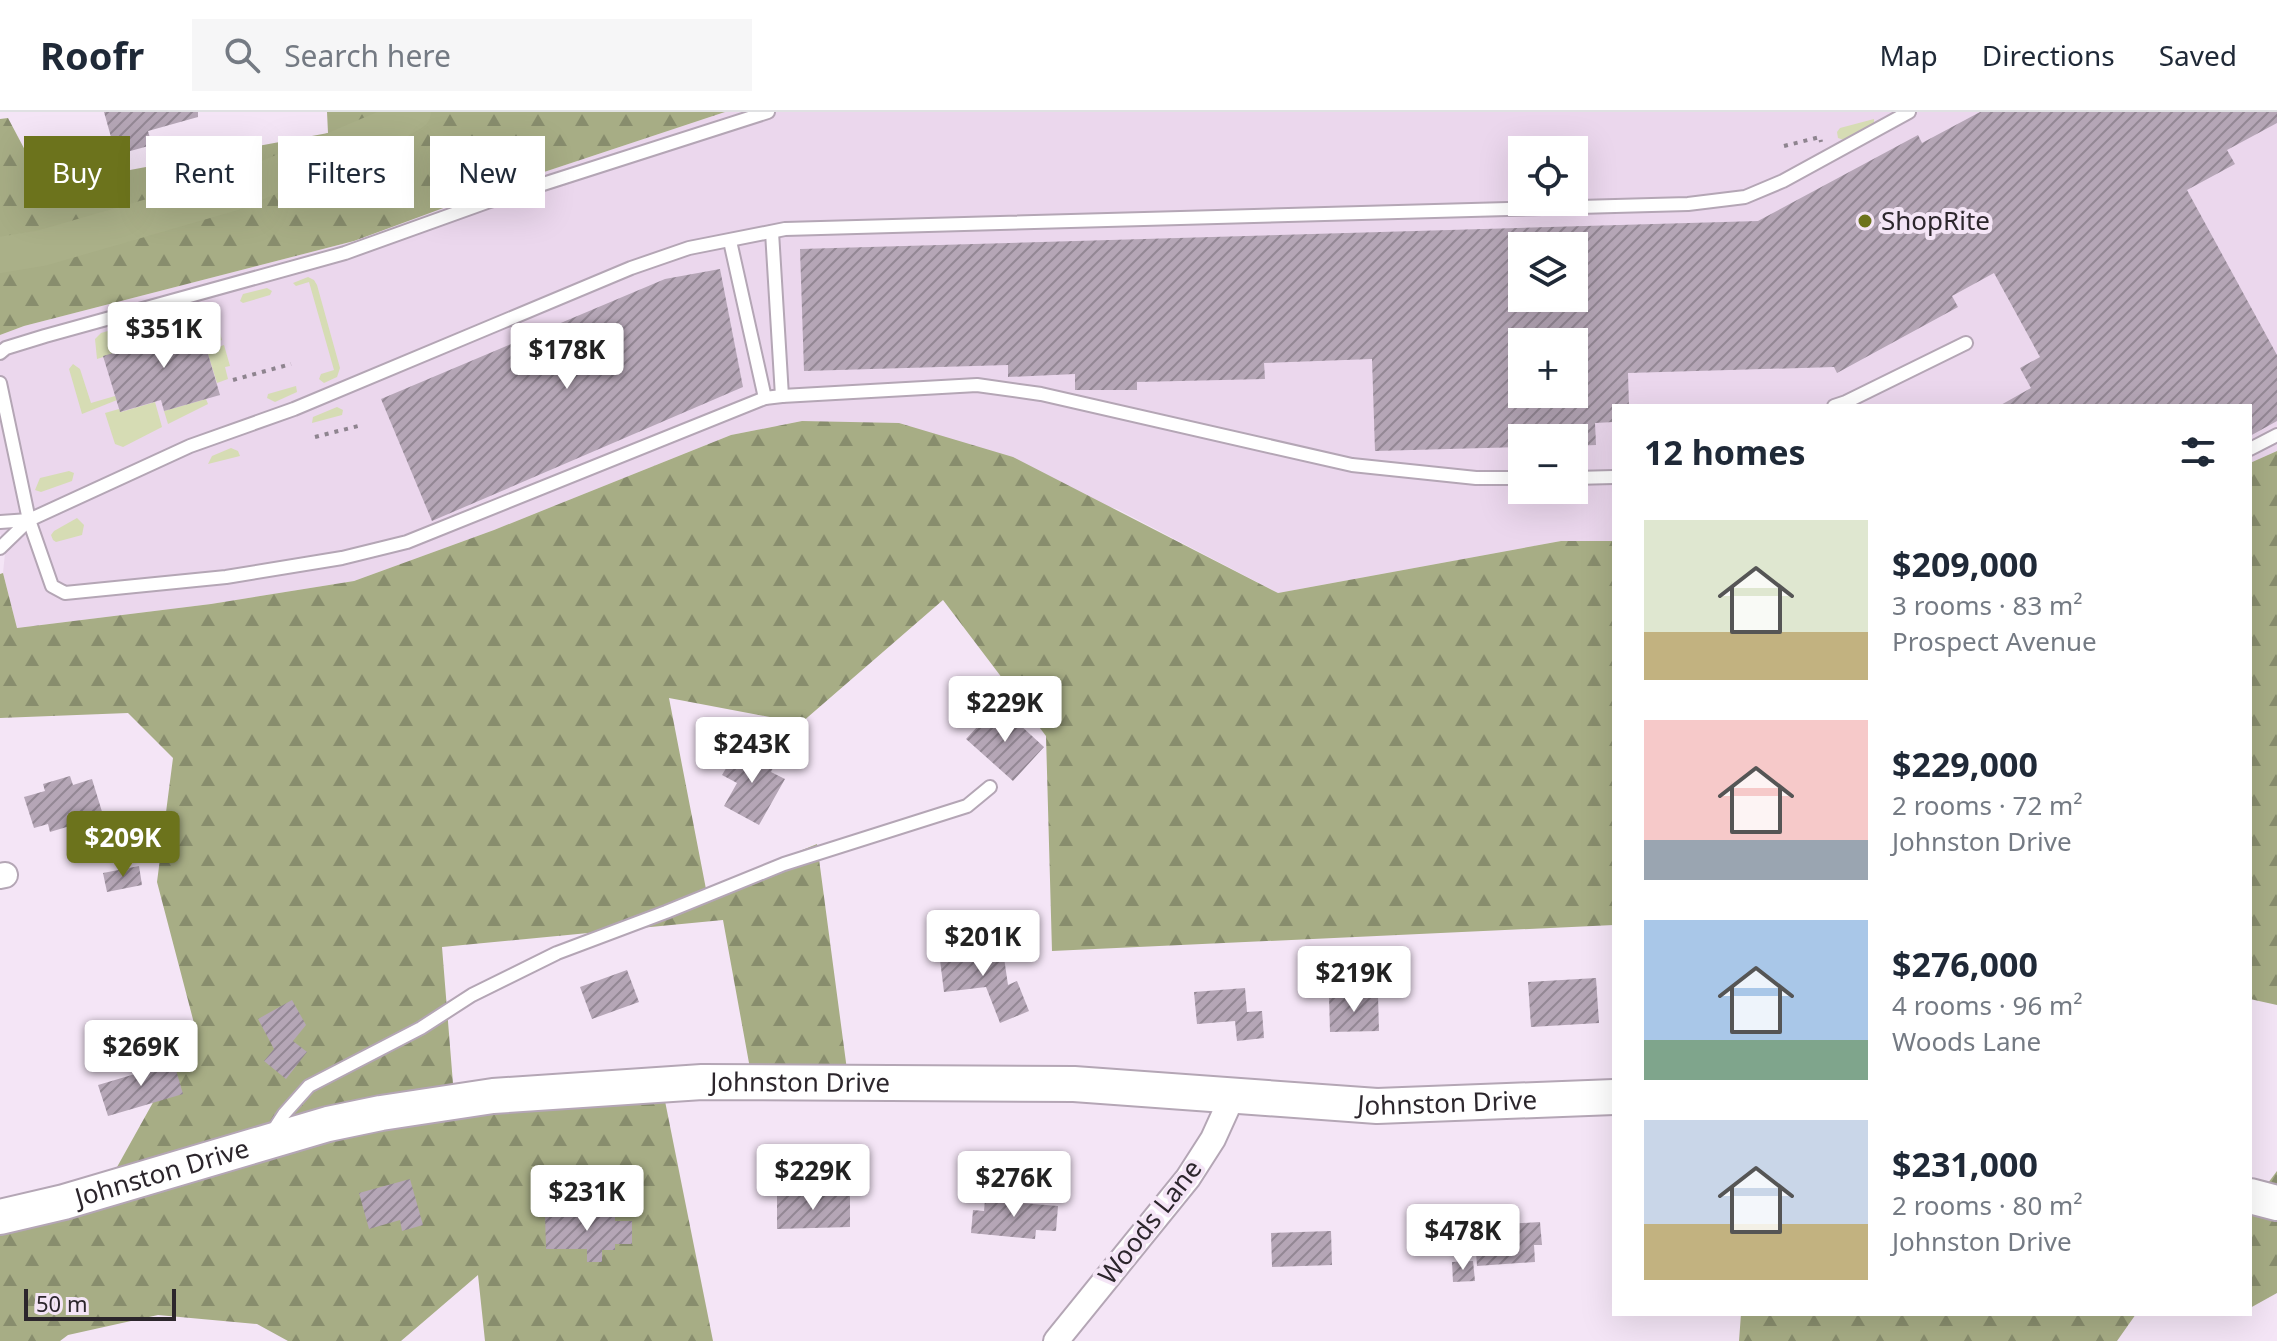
<!DOCTYPE html>
<meta charset="utf-8">
<style>
body{margin:0;font-family:"Noto Sans",sans-serif;background:#f6f6f7;color:#1f2937;height:100vh;display:flex;flex-direction:column;font-size:30px;white-space:nowrap}
*{box-sizing:border-box;margin:0}
p{font-size:26px;color:#747a83}
.icon{flex:none;width:44px;height:44px;fill:none;stroke:currentColor;stroke-width:2;stroke-linecap:round;stroke-linejoin:round}
.map{position:relative;flex:1;overflow:hidden}
.panel{position:absolute;left:1612px;top:292px;width:640px;height:912px;display:flex;flex-direction:column;background:#fff;border-radius:0px;box-shadow:0 8px 32px #0002}
.panel>*{flex:none}
.hud{position:absolute;left:24px;top:24px;width:760px;height:72px;display:flex;gap:16px}
.tools{position:absolute;left:1508px;top:24px;display:grid;gap:16px}
.tools a{display:grid;place-items:center;width:80px;height:80px;border-radius:0px;background:#fff;box-shadow:0 8px 32px #0002;font-size:40px}
.scale{position:absolute;left:24px;bottom:20px;width:152px;box-sizing:border-box;padding-left:8px;border:4px solid #2c262c;border-top:0;font-size:22px;line-height:28px;white-space:nowrap;color:#2c262c;-webkit-text-stroke:6px #f4e5f6;paint-order:stroke}
.price{position:absolute;translate:-50% -68px;padding:0 18px;border-radius:8px;background:#fff;color:#222;font-size:26px;line-height:52px;filter:drop-shadow(0 2px 4px #0008)}
.price::after{content:'';position:absolute;left:50%;top:48px;width:24px;height:18px;margin-left:-12px;background:inherit;clip-path:polygon(0 0,100% 0,50% 100%)}
.price.selected{background:#6c731c;color:#fff}
ul{padding:0;list-style:none}
li{display:flex;align-items:center;gap:24px;height:200px;padding:0 32px}
li span{display:grid;place-items:center;flex:none;width:224px;height:160px;border-radius:0px;color:#555}
li>.icon{margin-inline-start:auto}
span .icon{width:96px;height:96px;fill:#fffc;stroke-width:1}
li b{font-size:34px}
h2{display:flex;justify-content:space-between;align-items:center;height:96px;padding:0 32px;font-size:34px}
.tag{padding:0 28px;border-radius:0px;background:#fff;box-shadow:0 8px 32px #0002;font-size:28px;line-height:72px}
.tag.selected{background:#6c731c;color:#fff}
header{display:flex;align-items:center;gap:48px;box-sizing:border-box;height:112px;padding:0 40px;background:#fff;border-bottom:2px solid #e0e1e3}
header strong{font-size:38px}
nav{display:flex;gap:44px;margin-inline-start:auto;font-size:28px}
.search{width:560px;height:72px;background:#f6f6f7;display:flex;align-items:center;gap:20px;box-sizing:border-box;padding:0 28px;border-radius:0px;color:#747a83;font-size:30px}
.map>svg:first-child{display:block}
.built{fill:#ebd7ed;fill-rule:evenodd}
.green{fill:#d6dcb4}
.forest{fill:url(#forest-firs)}
.lines{fill:none;stroke-linecap:round;stroke-linejoin:round}
.river{stroke:#aab088;stroke-width:36}
.building{fill:url(#building-hatch);fill-rule:evenodd}
.lane-casing{stroke:#b4a6b5;stroke-width:16}
.street-casing{stroke:#b4a6b5;stroke-width:28}
.secondary-casing{stroke:#b4a6b5;stroke-width:38}
.path{stroke:#8e848f;stroke-width:4;stroke-dasharray:4 6;stroke-linecap:butt}
.lane{stroke:#fff;stroke-width:12}
.street{stroke:#fff;stroke-width:24}
.secondary{stroke:#fff;stroke-width:34}
.poi-dot{fill:#6c731c;stroke:#f4e5f6;stroke-width:3}
.labels{text-anchor:middle;stroke-width:8;stroke-linejoin:round;paint-order:stroke}
.poi-label{font-size:26px;fill:#2c262c;stroke:#f4e5f6;text-anchor:start}
.street-label{font-size:26px;fill:#2c262c;stroke:#f4e5f6}
</style>
<header>
<strong>Roofr</strong>
<div class="search"><svg class="icon" aria-label="search" viewBox="0 0 24 24"><circle cx="10" cy="10" r="6"/><path d="M15 15l6 6"/></svg>Search here</div>
<nav><a>Map</a><a>Directions</a><a>Saved</a></nav>
</header>
<div class="map">
<svg width="2277" height="1229" viewBox="0 0 2277 1229">
<defs>
<pattern id="forest-firs" width="22" height="20" patternUnits="userSpaceOnUse" patternTransform="scale(2)"><rect width="22" height="20" fill="#a7ad85"/><path d="M5 1l3.5 6h-7zM16 11l3.5 6h-7z" fill="#888d6d"/></pattern>
<pattern id="building-hatch" width="6" height="6" patternUnits="userSpaceOnUse" patternTransform="scale(2)"><rect width="6" height="6" fill="#b5a6b6"/><path d="M-1 1l2-2M0 6l6-6M5 7l2-2" fill="none" stroke="#938794"/></pattern>
</defs>
<rect width="100%" height="100%" fill="#f4e5f6"/>
<path class="built" d="M725,0H2277V339L2250,351V294H1614V429H1561L1278,481L1117,397L802,309L731,323L494,418L354,469L211,492L17,516L3,461L5,441L0,421V223L24,214L354,129L517,69ZM1522,38H1574V90H1522ZM1522,134H1574V186H1522ZM1522,230H1574V282H1522ZM1522,326H1574V378H1522Z"/>
<g class="green">
<path d="M1874,7V12L1844,28L1838,26L1837,20L1840,16Z"/>
<path d="M308,165L314,168L317,173L340,256L337,265L324,271L319,267L321,262L334,258L309,170L296,174L293,171Z"/>
<path d="M267,176L272,179L270,183L243,191L240,189L243,182Z"/>
<path d="M206,191L212,193L222,228L205,233L197,208L140,225L141,233L97,247L95,227L101,221Z"/>
<path d="M224,233L230,254L225,255L228,267L217,271L207,239Z"/>
<path d="M73,252L80,257L91,291L115,284L117,288L82,302L69,257Z"/>
<path d="M296,274L297,280L275,290L267,286L268,282Z"/>
<path d="M206,287L208,292L168,312L164,299Z"/>
<path d="M155,290L162,315L123,335L115,332L105,301L119,297L121,300Z"/>
<path d="M337,295L343,298L342,303L312,311L313,305Z"/>
<path d="M231,336L238,339L240,344L208,352L212,344Z"/>
<path d="M69,359L74,361L72,369L41,380L35,378L40,366Z"/>
<path d="M77,406L84,413L82,423L56,430L53,428L51,423L54,419Z"/>
</g>
<g class="forest">
<path d="M327,0H725L517,69L354,129L24,214L0,223V7L8,6L44,74L328,21Z"/>
<path d="M802,309L899,311L1013,345L1278,481L1561,429H1614V813L1052,839L1046,624L943,488L801,611L669,586L706,777L817,732L847,958L751,962L723,808L442,835L454,984L660,964L713,1229H485L478,1163L401,1229H288L257,1212L158,1203L68,1223L60,1229H0V1121L92,1100L195,915L157,770L173,646L128,601L0,606V462L3,461L17,516L211,492L354,469L494,418L731,323Z"/>
<path d="M2277,339V893L2250,887V351Z"/>
<path d="M2277,1059V1181L2250,1196V1072L2265,1075Z"/>
<path d="M1741,1202H2172H2136L2117,1229H1739Z"/>
</g>
<g class="lines">
<path class="river" d="M0,143L42,136L232,81L388,15L413,0"/>
</g>
<g class="building">
<path d="M104,0H198V5L148,19L152,33L116,43Z"/>
<path d="M1980,0H2277V11L2227,38L2235,52L2187,78L2277,243V309L2250,324V294H1999L2031,276L2020,256L2040,245L1994,161L1952,184L1958,195L1837,261L1834,255L1628,261L1629,294H1614V310L1595,311L1596,333L1574,334V326H1522V335L1375,339L1372,247L1264,251L1265,267L1137,270V278H1075V262L1008,265V253L804,259L800,137L1758,109L1918,23L1922,31ZM1522,134H1574V186H1522ZM1522,230H1574V282H1522Z"/>
<path d="M720,157L743,275L432,409L381,287L665,167Z"/>
<path d="M198,208L220,283L164,299L161,288L120,300L103,244L141,233L139,225Z"/>
<path d="M1006,600L1044,635L1013,669L966,627L990,601L998,608Z"/>
<path d="M744,635L775,652L771,660L785,667L759,713L724,694L737,671L722,663L734,643L738,645Z"/>
<path d="M70,664L73,673L92,667L107,716L87,722L83,710L50,720L48,712L34,716L24,685L45,679L43,672Z"/>
<path d="M139,754L142,773L107,780L103,761Z"/>
<path d="M1002,832L1008,873L1017,869L1029,899L1000,911L986,875L944,880L939,840Z"/>
<path d="M627,858L639,890L592,907L580,875Z"/>
<path d="M1596,866L1599,911L1531,915L1528,870Z"/>
<path d="M1245,876L1247,900L1262,899L1264,926L1237,929L1235,909L1197,912L1194,880Z"/>
<path d="M1378,883L1379,919L1330,920L1329,884Z"/>
<path d="M292,888L306,913L293,929L307,940L286,967L264,949L274,937L258,907Z"/>
<path d="M158,945L161,955L174,951L183,982L108,1004L98,973L142,960L139,950Z"/>
<path d="M410,1067L423,1113L402,1119L400,1108L369,1117L359,1081Z"/>
<path d="M850,1083V1115L777,1117V1084Z"/>
<path d="M985,1088L1058,1094L1056,1119L1036,1118L1035,1127L971,1121L973,1098L984,1099Z"/>
<path d="M545,1102H615V1109H632V1132H615V1138H602V1150H587V1137H546Z"/>
<path d="M1540,1110L1542,1133H1534L1535,1150L1477,1154L1474,1114Z"/>
<path d="M1331,1119L1332,1153L1272,1155L1271,1121Z"/>
<path d="M1473,1149L1475,1169L1453,1170L1452,1150Z"/>
</g>
<g class="lines">
<defs>
<g id="lane">
<path d="M772,120L782,284"/>
<path d="M730,129L765,286"/>
<path d="M0,241L6,236L45,224L345,141L487,90L768,0"/>
<path d="M0,271L29,408L52,474L65,481L226,465L342,446L407,430L765,286L782,284L977,273L1041,282L1352,353L1476,366H1522"/>
<path d="M1834,294L1846,290L1966,231"/>
<path d="M2250,337L2277,323"/>
<path d="M1574,366L1614,365"/>
<path d="M0,410L29,408L190,334L294,297L631,156L689,136L785,117L1688,92L1745,85L1783,69L1909,0"/>
<path d="M0,436L29,408"/>
<path d="M271,1022L284,1002L309,974L421,916L472,883L557,841L666,800L784,752L967,694L990,675"/>
</g>
<g id="street">
<path d="M0,764L5,763"/>
<path d="M1056,1229L1188,1066L1213,1027L1233,983"/>
</g>
<g id="secondary">
<path d="M2250,1084L2277,1091"/>
<path id="s1" d="M0,1105L64,1090L328,1012L381,1001L493,984L702,970L1074,972L1377,994L1614,985"/>
</g>
</defs>
<use href="#lane" class="lane-casing"/>
<use href="#street" class="street-casing"/>
<use href="#secondary" class="secondary-casing"/>
<g class="path">
<path d="M1784,34L1820,25L1821,30"/>
<path d="M233,268L291,252"/>
<path d="M315,325L362,313"/>
</g>
<use href="#lane" class="lane"/>
<use href="#street" class="street"/>
<use href="#secondary" class="secondary"/>
</g>
<circle class="poi-dot" cx="1865" cy="109" r="8"/>
<g class="labels">
<g class="poi-label">
<text x="1881" y="118">ShopRite</text>
</g>
<g class="street-label">
<text dy="9" stroke="none"><textPath href="#s1" startOffset="816">Johnston Drive</textPath></text>
<text dy="9" stroke="none"><textPath href="#s1" startOffset="1464">Johnston Drive</textPath></text>
<text dy="9" stroke="none"><textPath href="#s1" startOffset="168">Johnston Drive</textPath></text>
<text transform="translate(1150 1110) rotate(-52)" y="9">Woods Lane</text>
</g>
</g>
</svg>
<div class="tools">
<a><svg class="icon" aria-label="locate" viewBox="0 0 24 24"><circle cx="12" cy="12" r="6"/><path d="M12 2v4M12 18v4M2 12h4M18 12h4"/></svg></a>
<a><svg class="icon" aria-label="layers" viewBox="0 0 24 24"><path d="M12 4l9 5-9 5-9-5zM3 14l9 5 9-5"/></svg></a>
<a>+</a>
<a>−</a>
</div>
<div class="scale">50 m</div>
<b class="price" style="left:164px;top:258px">$351K</b>
<b class="price" style="left:567px;top:279px">$178K</b>
<b class="price" style="left:1005px;top:632px">$229K</b>
<b class="price" style="left:752px;top:673px">$243K</b>
<b class="price selected" style="left:123px;top:767px">$209K</b>
<b class="price" style="left:983px;top:866px">$201K</b>
<b class="price" style="left:1354px;top:902px">$219K</b>
<b class="price" style="left:141px;top:976px">$269K</b>
<b class="price" style="left:813px;top:1100px">$229K</b>
<b class="price" style="left:1014px;top:1107px">$276K</b>
<b class="price" style="left:587px;top:1121px">$231K</b>
<b class="price" style="left:1463px;top:1160px">$478K</b>
<div class="hud">
<a class="tag selected">Buy</a>
<a class="tag">Rent</a>
<a class="tag">Filters</a>
<a class="tag">New</a>
</div>
<section class="panel">
<h2>12 homes<svg class="icon" aria-label="filters" viewBox="0 0 24 24"><path d="M4 7h16M4 17h16"/><circle cx="9" cy="7" r="2"/><circle cx="15" cy="17" r="2"/></svg></h2>
<ul>
<li><span style="background:linear-gradient(#dfe7d0 70%,#c2b280 0)"><svg class="icon" aria-label="home" viewBox="0 0 24 24"><path d="M3 11l9-7 9 7M6 9v11h12V9"/></svg></span><div><b>$209,000</b><p>3 rooms · 83 m²</p><p>Prospect Avenue</p></div></li>
<li><span style="background:linear-gradient(#f6c9c9 75%,#9aa5b1 0)"><svg class="icon" aria-label="home" viewBox="0 0 24 24"><path d="M3 11l9-7 9 7M6 9v11h12V9"/></svg></span><div><b>$229,000</b><p>2 rooms · 72 m²</p><p>Johnston Drive</p></div></li>
<li><span style="background:linear-gradient(#a9c7e8 75%,#7fa58c 0)"><svg class="icon" aria-label="home" viewBox="0 0 24 24"><path d="M3 11l9-7 9 7M6 9v11h12V9"/></svg></span><div><b>$276,000</b><p>4 rooms · 96 m²</p><p>Woods Lane</p></div></li>
<li><span style="background:linear-gradient(#c9d6e8 65%,#c2b280 0)"><svg class="icon" aria-label="home" viewBox="0 0 24 24"><path d="M3 11l9-7 9 7M6 9v11h12V9"/></svg></span><div><b>$231,000</b><p>2 rooms · 80 m²</p><p>Johnston Drive</p></div></li>
</ul>
</section>
</div>
